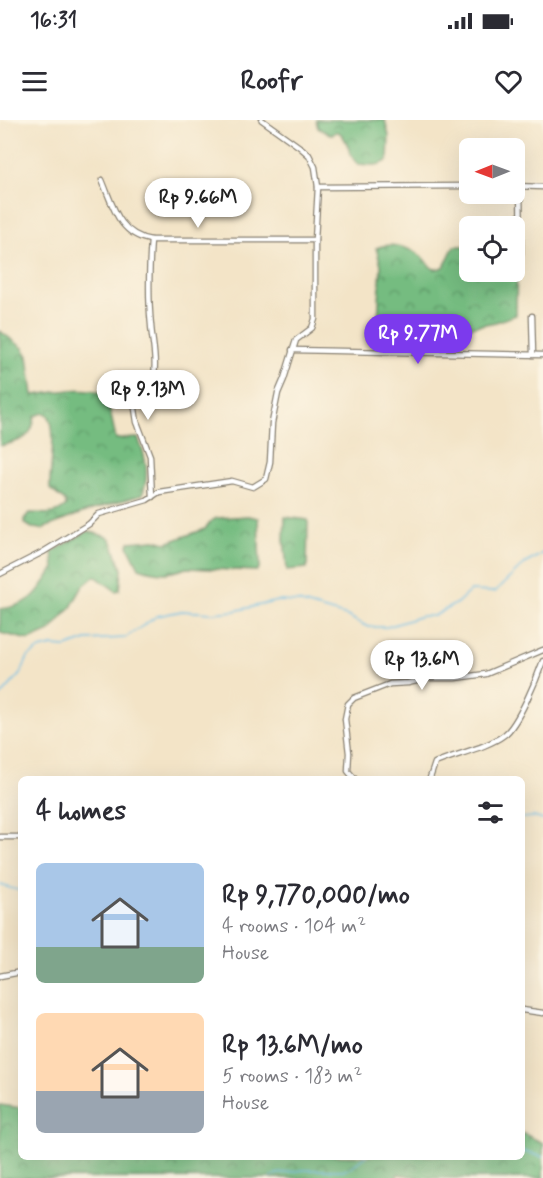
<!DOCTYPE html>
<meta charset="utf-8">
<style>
body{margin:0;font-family:Mynerve,sans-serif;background:#f7f7f7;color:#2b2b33;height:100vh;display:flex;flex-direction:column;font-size:22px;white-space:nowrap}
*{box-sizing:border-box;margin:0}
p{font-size:20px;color:#7c7c81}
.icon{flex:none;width:33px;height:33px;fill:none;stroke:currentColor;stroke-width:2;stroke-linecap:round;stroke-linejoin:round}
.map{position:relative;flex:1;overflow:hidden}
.panel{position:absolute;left:18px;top:656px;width:507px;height:384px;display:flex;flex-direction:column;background:#fff;border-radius:9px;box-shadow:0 6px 24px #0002}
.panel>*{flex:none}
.needle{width:39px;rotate:269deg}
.fabs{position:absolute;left:459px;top:18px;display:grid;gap:12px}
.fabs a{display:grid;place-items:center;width:66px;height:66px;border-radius:9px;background:#fff;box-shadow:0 6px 24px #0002;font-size:30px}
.price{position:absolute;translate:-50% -51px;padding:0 14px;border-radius:21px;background:#fff;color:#222;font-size:20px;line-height:39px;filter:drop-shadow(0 2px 3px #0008)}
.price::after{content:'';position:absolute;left:50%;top:36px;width:18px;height:14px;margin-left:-9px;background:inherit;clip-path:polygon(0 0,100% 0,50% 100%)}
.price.current{background:#7c3aed;color:#fff}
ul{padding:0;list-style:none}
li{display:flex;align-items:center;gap:18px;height:150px;padding:0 18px}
li span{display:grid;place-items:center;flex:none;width:168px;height:120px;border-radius:9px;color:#555}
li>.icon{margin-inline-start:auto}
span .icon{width:72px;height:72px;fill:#fffc;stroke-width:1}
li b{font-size:26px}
h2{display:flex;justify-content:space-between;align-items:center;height:72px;padding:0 18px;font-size:26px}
.status{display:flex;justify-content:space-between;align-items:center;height:42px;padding:0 30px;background:#fff;direction:ltr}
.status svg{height:16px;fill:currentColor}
header{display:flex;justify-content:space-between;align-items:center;height:78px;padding:0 18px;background:#fff;font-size:27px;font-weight:800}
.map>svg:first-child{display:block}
.forest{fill:url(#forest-crowns);stroke:#486c4e;stroke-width:1.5}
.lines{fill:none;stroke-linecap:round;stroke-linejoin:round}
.stream{stroke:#6abde6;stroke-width:1.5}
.minor-casing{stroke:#888072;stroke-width:7}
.minor{stroke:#fff;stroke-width:4.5}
</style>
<div class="status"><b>16:31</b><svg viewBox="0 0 49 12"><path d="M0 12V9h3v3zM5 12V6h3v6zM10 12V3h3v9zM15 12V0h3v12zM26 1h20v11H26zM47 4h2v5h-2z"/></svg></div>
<header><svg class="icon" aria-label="menu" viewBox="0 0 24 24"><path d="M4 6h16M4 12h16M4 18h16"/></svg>Roofr<svg class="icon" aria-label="heart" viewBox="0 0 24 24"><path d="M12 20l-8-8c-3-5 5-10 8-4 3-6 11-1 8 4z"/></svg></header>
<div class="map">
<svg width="543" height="1058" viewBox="0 0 543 1058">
<defs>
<pattern id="forest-crowns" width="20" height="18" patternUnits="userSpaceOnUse" patternTransform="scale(1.5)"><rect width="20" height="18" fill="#75bc80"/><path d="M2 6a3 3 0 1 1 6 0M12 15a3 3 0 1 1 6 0" fill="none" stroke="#5f9868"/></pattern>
</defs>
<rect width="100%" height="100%" fill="#fcf5e5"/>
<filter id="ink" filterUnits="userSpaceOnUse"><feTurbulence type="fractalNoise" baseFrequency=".0167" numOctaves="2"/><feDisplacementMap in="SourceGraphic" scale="12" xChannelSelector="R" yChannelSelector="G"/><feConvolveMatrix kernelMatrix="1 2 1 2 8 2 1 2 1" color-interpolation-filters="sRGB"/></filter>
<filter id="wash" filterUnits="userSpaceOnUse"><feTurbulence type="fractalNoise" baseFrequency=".008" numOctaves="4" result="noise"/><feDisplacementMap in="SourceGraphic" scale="24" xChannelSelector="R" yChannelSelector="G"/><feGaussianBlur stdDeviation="1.35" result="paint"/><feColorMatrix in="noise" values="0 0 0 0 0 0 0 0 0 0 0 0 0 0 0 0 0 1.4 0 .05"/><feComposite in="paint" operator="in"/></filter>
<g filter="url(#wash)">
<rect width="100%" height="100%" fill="#f3e4c7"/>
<g class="forest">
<path d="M316,0H385L389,16L388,40C380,47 368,45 358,44C348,37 350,23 341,14C335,9 338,13 332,14C327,14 322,10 318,8Z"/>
<path d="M515,125H517L516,195L496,202L465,208L430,201L395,203L378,201L381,145L376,128C390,122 409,127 421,136C426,140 429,148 435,149C438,149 441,148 444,147L454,126H469L470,152H514Z"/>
<path d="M0,211L23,228L28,236L33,275C55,273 82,265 103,273L108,281L116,319L138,318C146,337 150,355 142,375L82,393L42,409L32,408L24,403V399L29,393C43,393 55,397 66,386L65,381L50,369C49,351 58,309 48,295L43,293L35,296C32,320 20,321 0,326Z"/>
<path d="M248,396L258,398L260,447L257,451L186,448C169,455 156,454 139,448L128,426L129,422L155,420L166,423L205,409L211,401L217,398Z"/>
<path d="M285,397L308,400L307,448L287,450L284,419Z"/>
<path d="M88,411L107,417L111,420L122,449L120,470L116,471L95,456L83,466L71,487L50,511L29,520L0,513V489C32,485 37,474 54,448L52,432Z"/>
<path d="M0,985L21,988V1036H522V1013L543,1023V1058H423L398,1054L396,1058H0Z"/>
</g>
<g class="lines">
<g class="stream">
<path d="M0,577L21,553L28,537L40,529L52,526L66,527L86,520L125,518L157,496L182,491L212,493L234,491L278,481L298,482L347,496L368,507H387L422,496H434L457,483L470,471L495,472L523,445L543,433"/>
<path d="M522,698L534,697L543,700"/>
<path d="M0,765L21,771"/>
<path d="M522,1031L543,1037"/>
<path d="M270,1058L276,1054L303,1050H346L367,1036"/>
</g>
</g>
</g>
<g filter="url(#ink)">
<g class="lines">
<defs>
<g id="minor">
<path d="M102,60C113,86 119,115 151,120H315"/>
<path d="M514,66L543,67"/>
<path d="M318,67L470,66"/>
<path d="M520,67L521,133"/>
<path d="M151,120C149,148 148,177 151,205C152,222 157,238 154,256C152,267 138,272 134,282L137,302L150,336L152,377"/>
<path d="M532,196L533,235"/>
<path d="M292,230L543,235"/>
<path d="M0,454L43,432L89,404L99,394L147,380L159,372L232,361L253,367L266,359L270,342L272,303L278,273L284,259L296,220L312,208L315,199V120L318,67L315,47L309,35L301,28L262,0"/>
<path d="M354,658L348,651L349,633L345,599L348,584L354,578L390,564L408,563L429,558H455L486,554L543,530"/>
<path d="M430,658L435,643C455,634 487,628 504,615C518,605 537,558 543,541"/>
<path d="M0,717H21"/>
<path d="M0,856L21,852"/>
<path d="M522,890L543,893"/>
</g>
</defs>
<use href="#minor" class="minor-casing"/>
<use href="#minor" class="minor"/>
</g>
</g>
</svg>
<div class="fabs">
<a><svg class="needle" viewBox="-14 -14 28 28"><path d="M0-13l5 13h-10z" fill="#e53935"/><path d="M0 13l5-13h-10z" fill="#7c7c81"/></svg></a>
<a><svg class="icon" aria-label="locate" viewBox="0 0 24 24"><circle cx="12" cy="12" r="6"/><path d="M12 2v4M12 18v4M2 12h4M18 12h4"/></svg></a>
</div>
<b class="price" style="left:198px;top:109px">Rp 9.66M</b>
<b class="price current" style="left:418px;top:245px">Rp 9.77M</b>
<b class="price" style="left:148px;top:301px">Rp 9.13M</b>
<b class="price" style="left:422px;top:571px">Rp 13.6M</b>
<section class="panel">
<h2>4 homes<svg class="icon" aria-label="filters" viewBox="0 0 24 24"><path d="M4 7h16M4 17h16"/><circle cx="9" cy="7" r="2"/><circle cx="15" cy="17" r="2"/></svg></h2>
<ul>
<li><span style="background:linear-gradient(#a9c7e8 70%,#7fa58c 0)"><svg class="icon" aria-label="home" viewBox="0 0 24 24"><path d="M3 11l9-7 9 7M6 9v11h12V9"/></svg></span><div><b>Rp 9,770,000/mo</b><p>4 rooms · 104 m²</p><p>House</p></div></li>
<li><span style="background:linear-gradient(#ffd9b3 65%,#9aa5b1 0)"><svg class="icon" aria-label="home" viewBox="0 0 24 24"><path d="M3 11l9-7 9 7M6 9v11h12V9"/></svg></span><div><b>Rp 13.6M/mo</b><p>5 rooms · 183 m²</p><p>House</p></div></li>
</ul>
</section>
</div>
